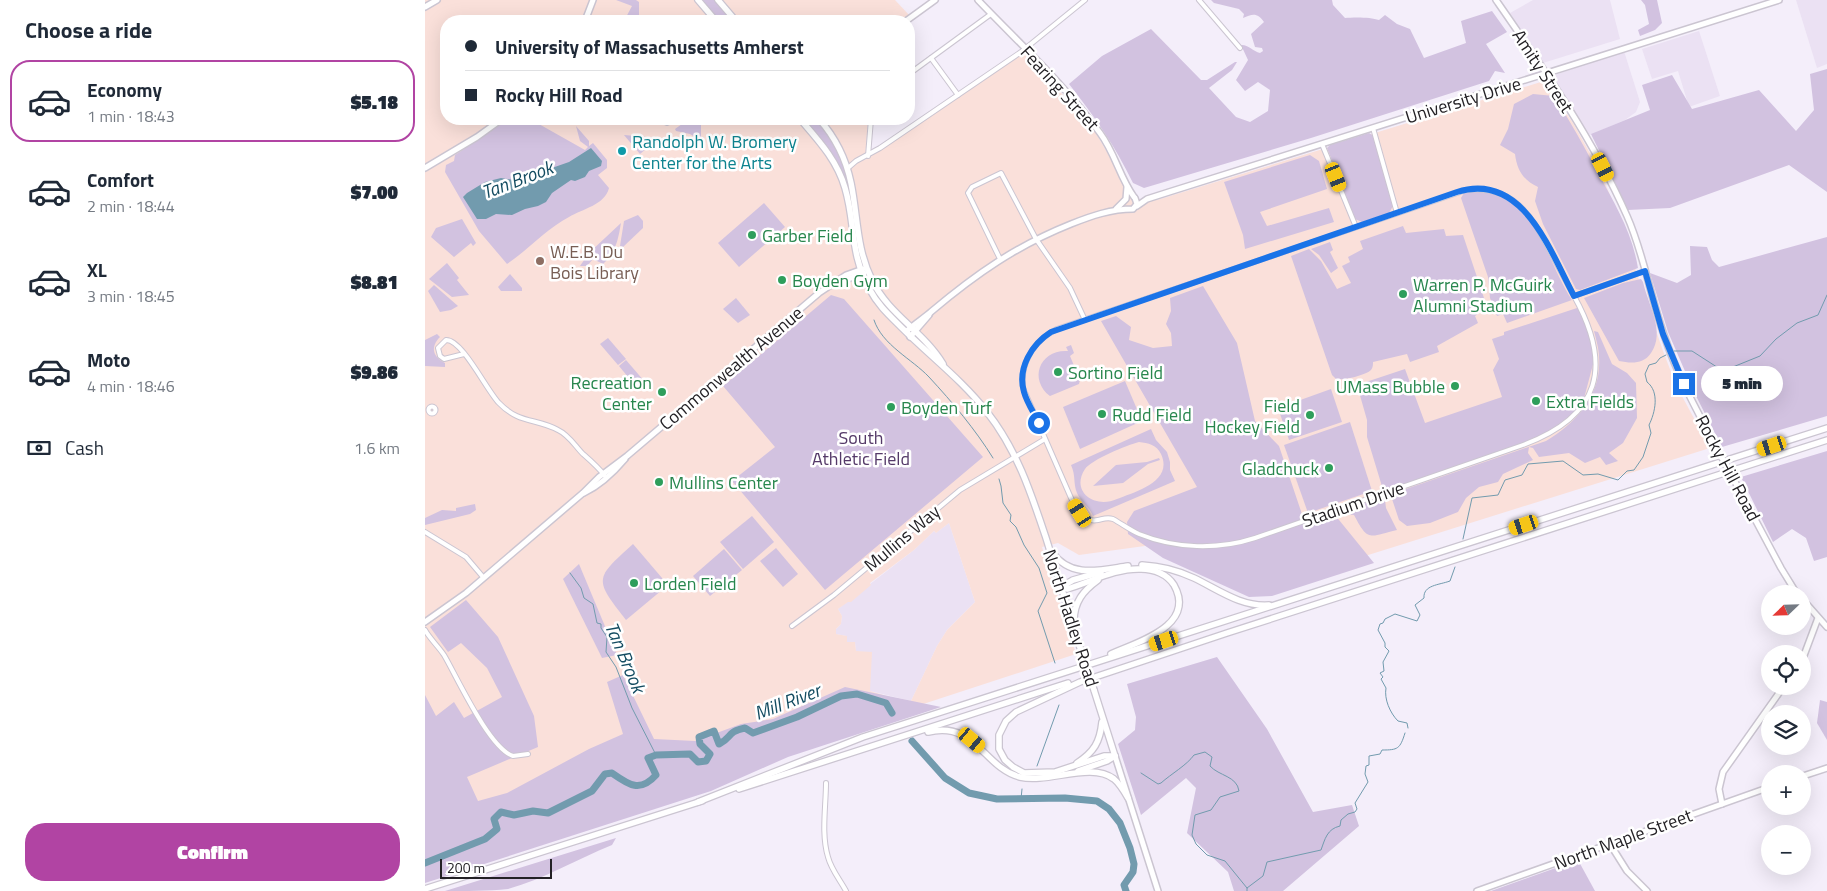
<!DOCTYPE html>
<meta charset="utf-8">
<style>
:root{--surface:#fff;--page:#f6f6f7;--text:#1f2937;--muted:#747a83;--line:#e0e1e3;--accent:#b144a3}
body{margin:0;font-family:"Titillium Web",sans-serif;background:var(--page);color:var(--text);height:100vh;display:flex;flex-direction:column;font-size:19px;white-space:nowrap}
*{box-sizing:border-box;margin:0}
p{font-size:16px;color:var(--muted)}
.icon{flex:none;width:28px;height:28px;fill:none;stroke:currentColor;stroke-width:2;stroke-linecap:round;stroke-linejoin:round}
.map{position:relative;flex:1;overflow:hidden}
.sheet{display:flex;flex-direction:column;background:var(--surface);width:425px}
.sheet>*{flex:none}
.hud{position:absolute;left:15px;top:15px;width:475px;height:110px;border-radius:20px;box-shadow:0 5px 20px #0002;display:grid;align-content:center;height:110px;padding:0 25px;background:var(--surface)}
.needle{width:32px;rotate:247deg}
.fabs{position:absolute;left:1336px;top:585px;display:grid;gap:10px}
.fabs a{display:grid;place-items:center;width:50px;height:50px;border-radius:50%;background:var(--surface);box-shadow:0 5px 20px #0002;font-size:25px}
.scale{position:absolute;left:15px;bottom:12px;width:112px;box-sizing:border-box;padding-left:5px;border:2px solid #232125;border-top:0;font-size:14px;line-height:18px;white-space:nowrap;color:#232125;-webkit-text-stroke:4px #fff;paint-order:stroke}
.end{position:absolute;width:22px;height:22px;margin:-11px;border:6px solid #1a73e8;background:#fff;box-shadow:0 0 0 2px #fff}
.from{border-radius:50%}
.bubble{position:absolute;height:35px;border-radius:18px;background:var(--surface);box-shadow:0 5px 20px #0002;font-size:16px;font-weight:800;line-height:35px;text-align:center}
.car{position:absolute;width:15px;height:30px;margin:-15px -8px;border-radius:6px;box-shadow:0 0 4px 1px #0007;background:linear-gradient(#f5c518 24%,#345 0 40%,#f5c518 0 76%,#345 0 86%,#f5c518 0)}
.hud b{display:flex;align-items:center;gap:18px;height:48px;font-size:19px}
.hud b+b{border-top:1px solid var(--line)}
.hud i{width:12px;height:12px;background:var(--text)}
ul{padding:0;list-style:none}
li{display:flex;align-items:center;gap:15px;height:82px;margin:0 10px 8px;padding:0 15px;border:2px solid transparent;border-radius:20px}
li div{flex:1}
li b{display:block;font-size:19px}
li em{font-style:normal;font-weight:800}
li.on{border-color:var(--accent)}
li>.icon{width:45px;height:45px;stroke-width:1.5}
h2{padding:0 25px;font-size:22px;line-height:60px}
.pay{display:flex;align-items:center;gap:12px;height:55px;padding:0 25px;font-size:19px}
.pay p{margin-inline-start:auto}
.cta{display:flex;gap:10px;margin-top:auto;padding:10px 25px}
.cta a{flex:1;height:58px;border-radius:20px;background:var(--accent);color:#fff;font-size:20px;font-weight:800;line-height:58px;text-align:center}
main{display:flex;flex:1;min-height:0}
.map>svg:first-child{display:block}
.built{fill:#ebe1f3}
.education{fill:#fae0da;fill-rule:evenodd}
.green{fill:#d2c2e0;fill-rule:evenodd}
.water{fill:#729bae}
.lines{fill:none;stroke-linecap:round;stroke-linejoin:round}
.stream{stroke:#729bae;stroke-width:1}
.river{stroke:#729bae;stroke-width:7}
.street-casing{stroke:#cbc5d1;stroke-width:6}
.secondary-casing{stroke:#cbc5d1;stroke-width:8}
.primary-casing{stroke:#cbc5d1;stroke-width:8}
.street{stroke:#fff;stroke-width:4}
.secondary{stroke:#fff;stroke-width:5}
.primary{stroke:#fff;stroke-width:5.5}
.secondary-bridge-casing{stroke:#cbc5d1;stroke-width:8;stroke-linecap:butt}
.primary-bridge-casing{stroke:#cbc5d1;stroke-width:8;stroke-linecap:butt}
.secondary-bridge{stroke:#fff;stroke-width:5}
.primary-bridge{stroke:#fff;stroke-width:5.5}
.route{stroke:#1a73e8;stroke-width:6}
.culture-dot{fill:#0f9aa8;stroke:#fff;stroke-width:2}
.leisure-dot{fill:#2e9e5b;stroke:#fff;stroke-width:2}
.education-dot{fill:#8d6e63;stroke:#fff;stroke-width:2}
.labels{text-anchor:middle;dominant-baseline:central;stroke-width:5;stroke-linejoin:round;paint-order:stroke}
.street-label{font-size:18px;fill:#232125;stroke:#fff}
.culture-label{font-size:18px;fill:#0d838f;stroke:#fff;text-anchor:start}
.leisure-label{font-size:18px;fill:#27864d;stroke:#fff;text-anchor:start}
.education-label{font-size:18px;fill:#785e54;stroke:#fff;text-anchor:start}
.park-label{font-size:18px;fill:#543968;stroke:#fff}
.water-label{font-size:19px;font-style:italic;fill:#144c61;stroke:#fff}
</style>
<main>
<section class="sheet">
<h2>Choose a ride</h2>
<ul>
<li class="on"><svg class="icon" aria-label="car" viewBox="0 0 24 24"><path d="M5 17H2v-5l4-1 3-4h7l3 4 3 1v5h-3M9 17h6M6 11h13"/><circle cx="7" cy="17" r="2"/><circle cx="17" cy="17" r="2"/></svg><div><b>Economy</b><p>1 min · 18:43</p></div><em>$5.18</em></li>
<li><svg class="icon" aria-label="car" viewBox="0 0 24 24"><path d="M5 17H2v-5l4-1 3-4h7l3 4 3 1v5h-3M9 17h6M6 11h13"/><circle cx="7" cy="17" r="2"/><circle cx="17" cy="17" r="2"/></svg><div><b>Comfort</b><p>2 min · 18:44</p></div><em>$7.00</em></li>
<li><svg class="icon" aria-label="car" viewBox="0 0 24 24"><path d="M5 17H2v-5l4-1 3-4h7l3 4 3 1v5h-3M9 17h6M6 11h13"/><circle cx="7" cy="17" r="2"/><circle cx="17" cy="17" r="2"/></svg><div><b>XL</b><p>3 min · 18:45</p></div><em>$8.81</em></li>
<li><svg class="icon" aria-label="car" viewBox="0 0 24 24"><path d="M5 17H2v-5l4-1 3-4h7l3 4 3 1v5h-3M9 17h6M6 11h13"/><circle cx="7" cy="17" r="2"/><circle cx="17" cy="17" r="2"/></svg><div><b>Moto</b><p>4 min · 18:46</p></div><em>$9.86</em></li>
</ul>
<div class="pay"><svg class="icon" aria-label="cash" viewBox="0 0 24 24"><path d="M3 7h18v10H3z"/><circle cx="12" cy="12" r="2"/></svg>Cash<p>1.6 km</p></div>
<div class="cta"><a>Confirm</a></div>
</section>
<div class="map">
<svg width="1402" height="891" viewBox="0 0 1402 891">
<rect width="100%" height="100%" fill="#f4eefa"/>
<g class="built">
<path d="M1108 0H1185L1195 39 1118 63 1085 13Z"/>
<path d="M1371 0H1402V64L1392 68Z"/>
<path d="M1274 31 1295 96 1264 107 1253 71 1227 79 1217 49Z"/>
<path d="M1199 51 1215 102 1211 112 1200 120 1165 135 1127 81V76Z"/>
<path d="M524 523 550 602 522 630 512 646 486 701 445 691 431 651 430 642H421V636L411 634V629L416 624 417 616 413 609 489 550 509 531 511 533Z"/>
</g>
<path class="education" d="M0 0H470L485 16 477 21H21V119H443L440 160 599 52 668 128 709 199 716 200H732L1119 81 1148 123 1175 171 1187 200 1238 351 1251 385 1285 448 844 586 727 545 654 555 633 543 617 547 651 654 0 867ZM524 523 550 602 522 630 512 646 486 701 465 697 445 691 447 652 431 651 430 642H422V636L411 634V629L416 624 417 616 413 609 423 602H426L446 585 445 583 489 550 509 531 511 533Z"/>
<g class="green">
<path d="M191 0H211L214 2V21H199L207 6Z"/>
<path d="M276 0H290L308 21H294Z"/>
<path d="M786 0H907L908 5 920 18C929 17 946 17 954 20L960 15 972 24 985 29 999 58 1041 43 1036 21 1067 11 1082 32 1061 44 1080 73 1070 71 1064 81 886 138 719 188 708 183C690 146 670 117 644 84L677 56 726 29 776 80H782L810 62H812L807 70 784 88 811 117 825 122 843 111 845 90 833 82 820 91 811 80 823 60 816 45C822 44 828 51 835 53L838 51 837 48 830 47 826 34 839 22C833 13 828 13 818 18L819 14 814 9 789 3Z"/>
<path d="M1216 0H1232L1237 23 1230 30 1215 36 1213 30 1224 24 1220 5Z"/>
<path d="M1402 69V192L1364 165 1245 208 1203 210 1166 134 1225 110 1217 85 1247 75 1267 109 1334 90 1371 131 1389 110 1385 74Z"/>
<path d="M1108 94 1129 96C1145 121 1159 146 1173 173 1190 204 1207 232 1213 268L1155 290 1151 289 1118 224 1110 201 1113 187C1098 180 1092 170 1090 154L1075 145 1083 129 1089 104Z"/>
<path d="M84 119H105L160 150 163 147 155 141 151 126 164 141V146L168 143 182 160V168L173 175 184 188C180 205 157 209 144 217 121 229 103 250 82 264L54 231 20 172 21 165 29 161 30 155Z"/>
<path d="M264 119H276V141L265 134 251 131 250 129Z"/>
<path d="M378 119H391C410 142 420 166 426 196L410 158Z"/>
<path d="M944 133 949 136 968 206 964 213 937 222 930 219 902 148 905 145Z"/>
<path d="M199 135 234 138 215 154Z"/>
<path d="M885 155 894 161 902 189 835 212 842 226 904 208 909 222 820 249 818 235 799 182Z"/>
<path d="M1056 191C1114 201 1119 257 1147 300L1082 323 1078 314 1072 316 1065 298 1063 277 1036 198 1039 193Z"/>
<path d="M339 203 360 227 314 267 293 243Z"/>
<path d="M213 215 218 221V228L198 247 195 246 199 221Z"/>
<path d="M37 219 51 243 48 246 46 243 29 257 6 237 11 228Z"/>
<path d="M196 223C193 240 191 252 178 264L168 259 162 266H155L164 253Z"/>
<path d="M978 226 981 233 1019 229 1021 236 1038 235 1062 307 1050 316 1053 323 1012 346 1014 352 985 362 982 354 948 362C948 365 948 367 946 370 941 375 918 381 911 379L907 375 866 256 884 249 896 261 912 289 926 283 917 266 925 262 923 257 938 249 935 241Z"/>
<path d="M1402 237V416L1297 447 1269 392 1243 332 1225 273 1252 283 1266 275 1265 246 1282 247 1287 260 1294 267Z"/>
<path d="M905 242 908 250 905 252 913 268 906 273 894 255 886 249Z"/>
<path d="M22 263 34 278 32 280 44 295 27 297 4 279Z"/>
<path d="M85 274 97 288V291H76L73 287Z"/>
<path d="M1216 279 1218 282C1223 305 1241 332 1226 353 1218 365 1205 363 1194 361L1159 298 1198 283Z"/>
<path d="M9 285 33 306 26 310 15 312 3 291Z"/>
<path d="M778 286 812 343 830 421 854 446 881 526 910 515 949 563 847 596 824 597 738 558 703 534 702 522 709 511 772 487 676 321 691 316 706 327 704 340 728 348 747 346 746 333 741 324 746 311 745 298Z"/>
<path d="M406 295 419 299 558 457 400 590 307 481 350 447 298 386Z"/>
<path d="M311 298 325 315 313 323 298 309Z"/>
<path d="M1155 307 1171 353 1157 406 1117 438 959 493 942 437V420L932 385 980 369 1000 423 1077 397 1068 370 1074 359 1067 339 1079 335V332Z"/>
<path d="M1169 331 1173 332 1187 364 1202 373 1211 383 1212 418 1198 443 1184 453 1193 461 1181 465 1175 457 1160 463 1144 453 1114 457 1108 448 1104 447 1103 453 1108 460 1078 474 1073 482 1054 487 1041 498 1033 512 1005 523 982 526 974 520 967 499 960 500 961 508 972 530C944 537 943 542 929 515L911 513 1121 441C1151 423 1177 395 1174 357 1174 349 1171 339 1169 331Z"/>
<path d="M12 334 15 337C5 347 8 357 20 363V367L0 366V340Z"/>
<path d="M183 338 201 359 193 365 175 344Z"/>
<path d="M646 345 649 353 645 356 655 380 654 384 625 396C603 379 615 349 643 351L641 347Z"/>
<path d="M201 360 220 382 212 388 194 366Z"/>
<path d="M700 381 717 421 655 449 638 407Z"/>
<path d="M906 389 917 422 864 440 853 408Z"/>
<path d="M925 422 947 491 883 513 859 445Z"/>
<path d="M726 429 731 440 742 452 745 462V470L750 481 668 516C664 506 656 502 652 493 648 483 651 476 646 465ZM714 442C723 443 732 445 736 454 749 482 709 492 692 499 670 509 645 492 660 469 666 460 702 445 714 442Z"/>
<path d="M1402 451V557L1389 561 1381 538 1367 529 1348 542 1316 477Z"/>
<path d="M734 458 735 460 723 464 698 483 668 486 691 465 722 462Z"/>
<path d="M50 504 51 510 45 514 0 525V518L17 510 31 511V508Z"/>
<path d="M327 516 349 542 318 569 295 542Z"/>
<path d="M208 544 243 585 201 620C169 579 169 579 208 544Z"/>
<path d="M351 548 373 574 358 587 335 561Z"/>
<path d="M299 549 317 570 285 596 268 576Z"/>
<path d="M154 564 192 655 177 658 138 579Z"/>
<path d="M41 600 73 637 109 716 113 747 42 777 53 801 82 793 164 749 198 734 182 682 198 675 229 739 270 741 316 724 348 719 420 687 516 707 363 757 286 791 0 883V695L11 716 29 702 39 718 77 697 62 668 36 643 23 652 5 627Z"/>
<path d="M792 657 842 729 888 812 927 805 934 826 858 891H809L803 872 762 833 771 788 761 778 716 815 693 744 710 730 711 717 702 684Z"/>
<path d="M1395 700 1402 702V740L1392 723Z"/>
<path d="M191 838 187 845C152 859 119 879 83 889 63 891 40 891 20 891Z"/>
<path d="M1153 860 1170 891H1066Z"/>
</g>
<path class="water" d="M166 148 177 161 176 166 164 171 160 177 150 181 146 180 127 193 121 202 113 206 100 209 87 215 71 214 61 219H52L38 197 42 193 60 182 76 178 89 180 108 169H124L144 162Z"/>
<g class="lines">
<g class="stream">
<path d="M449 320C457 345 487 359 504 377 528 403 550 429 568 458"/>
<path d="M1249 351H1267L1298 371 1335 356 1351 339 1372 323 1393 315 1402 295"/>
<path d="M574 479 576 486 578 503 586 515 585 521 591 527 599 545 614 568 622 593 613 611 630 663"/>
<path d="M1038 539 1047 498 1073 495 1080 480 1097 475 1103 464 1138 461 1158 475 1173 474 1193 480 1202 471 1209 470 1218 457 1226 433 1224 425C1230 413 1235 392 1222 382L1220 374 1224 365 1231 363 1235 358 1241 355"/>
<path d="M145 573 156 588 159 598 168 604 172 623 176 624V628L182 637 181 652 191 667 207 708 231 755"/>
<path d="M983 728 982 723 973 721C965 713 959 699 961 688L956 679 958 677 955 673 959 671 958 662 964 651 960 647V643L953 630 955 624 958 623 960 619 970 614 992 621 995 615 990 605 999 598C998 585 1014 585 1025 581L1030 567"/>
<path d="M612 766 634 705"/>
<path d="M716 773 733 784 736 783C746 774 762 765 769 755L780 752 787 757 785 766C794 776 812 776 814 791L795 797 786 810 770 815 767 835 771 844 782 855 800 861 822 888"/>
<path d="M596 799 597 789"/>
<path d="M822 891V888L838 876 842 862 896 850C900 839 902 829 915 826L916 820 923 814 930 812 932 809 930 803 943 782 940 774 941 766 944 765V756L955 754 957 750C973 750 975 749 980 733"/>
</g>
<g class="river">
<path d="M487 741 520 778 544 793 572 799 640 798 672 801 684 809 695 823 705 848 709 864 708 872 699 885 701 891"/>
<path d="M0 863 60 839 72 829 69 819 76 812 89 815 108 811 123 813 167 791 180 774 187 773C204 785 215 793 231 775L223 758 231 755 265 754 273 762 281 761 285 754 275 744 274 737 289 731 294 744C308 737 301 732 320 728L328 733 372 717 416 696 432 694 461 703 467 713"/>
</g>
<g class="street-casing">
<g id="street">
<path d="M774 0 815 48"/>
<path d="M506 58 533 95"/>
<path d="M484 74 566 14"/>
<path d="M232 119 242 123 252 119"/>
<path d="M948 128 972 213"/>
<path d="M897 144 931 227"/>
<path d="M443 156 446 119"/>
<path d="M423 168 431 161 455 148 596 52 660 0"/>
<path d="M575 259 543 193 547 187 576 173 611 239 645 288 660 320"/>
<path d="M1149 296C1188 366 1176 416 1098 445L830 538C793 550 751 549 714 534 705 530 697 524 688 519 682 517 678 519 673 520 658 523 652 509 646 498L598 388C595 363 609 340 632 329L1041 190C1089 185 1106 215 1125 251 1133 266 1141 281 1149 296L1220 271"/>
<path d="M39 354 19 359 15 356 13 348 21 340C37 339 62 391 74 403 94 424 111 418 133 430 144 435 150 446 158 454 166 461 173 467 180 476"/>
<circle cx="7" cy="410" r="3.5"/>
<path d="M0 532 41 557 58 577"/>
<path d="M367 626 409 595 535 490 620 439"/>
<path d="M0 630C5 639 13 646 19 655 32 677 64 748 88 756L103 754"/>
<path d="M401 783C401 806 396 834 403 857 406 869 415 880 421 891"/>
</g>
</g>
<g class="secondary-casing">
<g id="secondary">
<path d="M553 0C594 43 640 85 675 133 690 153 695 178 709 197"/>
<path d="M1071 0C1119 69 1168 139 1202 216 1219 254 1225 296 1239 335 1253 378 1276 418 1297 458"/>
<path d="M0 7 12 0"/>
<path d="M160 21 168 0"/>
<path d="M481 21 510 0"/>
<path d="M0 168 52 137 77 119"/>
<path d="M712 206 722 199 744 192 1354 0"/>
<path d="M691 209 701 199 702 187"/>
<path d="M415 282 439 273"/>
<path d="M483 330C491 323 499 318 507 311 551 274 591 246 646 224 666 216 686 209 708 209L712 204 710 198"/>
<path d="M485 337 504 315"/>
<path d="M1308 478 1356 568 1372 594"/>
<path d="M159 493C174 486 189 472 200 459"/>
<path d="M1378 600 1402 627"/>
<path d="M0 622 41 593 158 493 174 477 202 456 394 293 421 275 438 269"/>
<path d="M1378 658 1393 618"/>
<path d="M690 756 733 891"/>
<path d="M1378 776 1402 768"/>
<path d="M1297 804 1294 789 1298 772 1359 686"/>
<path d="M1185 844 1202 871 1222 891"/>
<path d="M1052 891 1345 787"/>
</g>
</g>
<g class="primary-casing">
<g id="primary">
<path d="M273 0 291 21"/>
<path d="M293 0 311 21"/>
<path d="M375 119C393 140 412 160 420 188 431 225 424 252 445 290 453 305 464 315 476 327 505 356 537 380 562 412 592 450 606 493 621 538 633 577 645 615 657 654"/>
<path d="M394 119C410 137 421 159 426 183 433 217 431 248 447 280 463 314 499 332 518 364"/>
<path d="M627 552C646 579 675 570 703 566"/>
<path d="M717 565C736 566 752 570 769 578 794 590 816 607 844 605"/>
<path d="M636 587 642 589C666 582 690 568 716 569 729 569 742 574 749 585 772 626 712 642 686 654"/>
<path d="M636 587 648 580 676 572"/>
<path d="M649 621C649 602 658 591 673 580"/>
<path d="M669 690 690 756"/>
<path d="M503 732C550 720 559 768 595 777 623 784 666 761 689 779 695 784 699 791 703 798"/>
<path d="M690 756H679L630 772 599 773 588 767 580 760 574 749V735L581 721 591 712 655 682 802 633 1402 440"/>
<path d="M652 763C669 752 675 742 677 722"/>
<path d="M653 771 682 761 690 756"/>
<path d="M314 789 643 683"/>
<path d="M273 802 438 737 1402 428"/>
<path d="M0 889 277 801"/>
</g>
</g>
<use href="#street" class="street"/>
<use href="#secondary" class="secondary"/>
<use href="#primary" class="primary"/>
<g class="secondary-bridge-casing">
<path id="secondary-bridge" d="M1297 458 1308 478"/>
</g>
<g class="primary-bridge-casing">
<path id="primary-bridge" d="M657 654 669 690"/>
</g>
<use href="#secondary-bridge" class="secondary-bridge"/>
<use href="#primary-bridge" class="primary-bridge"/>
</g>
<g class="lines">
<path class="route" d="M614 423C609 413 602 403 599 392 592 368 607 344 626 332L1032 192C1098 171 1125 251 1149 296L1220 271 1238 334 1259 384"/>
</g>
<circle class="culture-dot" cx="197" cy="151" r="5"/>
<g class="leisure-dot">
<circle cx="327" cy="235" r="5"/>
<circle cx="357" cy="280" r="5"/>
<circle cx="978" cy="294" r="5"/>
<circle cx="633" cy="372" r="5"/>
<circle cx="1030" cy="386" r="5"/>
<circle cx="237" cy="392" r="5"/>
<circle cx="1111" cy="401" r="5"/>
<circle cx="466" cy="407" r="5"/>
<circle cx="677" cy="414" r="5"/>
<circle cx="885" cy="415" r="5"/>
<circle cx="904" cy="468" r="5"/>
<circle cx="234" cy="482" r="5"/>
<circle cx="209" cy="583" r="5"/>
</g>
<circle class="education-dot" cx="115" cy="261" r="5"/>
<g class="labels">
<g class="street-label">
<text transform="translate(1118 71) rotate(57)">Amity Street</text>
<text transform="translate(635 88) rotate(48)">Fearing Street</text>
<text transform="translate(1038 100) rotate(-17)">University Drive</text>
<text transform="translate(306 368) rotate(-40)">Commonwealth Avenue</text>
<text transform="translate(1303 468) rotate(62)">Rocky Hill Road</text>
<text transform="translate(928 504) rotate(-19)">Stadium Drive</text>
<text transform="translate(477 538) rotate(-40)">Mullins Way</text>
<text transform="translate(646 618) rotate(72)">North Hadley Road</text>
<text transform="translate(1198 839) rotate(-20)">North Maple Street</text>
</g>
<g class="culture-label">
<text x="207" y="141">Randolph W. Bromery<tspan x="207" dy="21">Center for the Arts</tspan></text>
</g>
<g class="leisure-label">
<text x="337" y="235">Garber Field</text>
<text x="367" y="280">Boyden Gym</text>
<text x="988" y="284">Warren P. McGuirk<tspan x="988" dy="21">Alumni Stadium</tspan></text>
<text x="643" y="372">Sortino Field</text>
<text x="227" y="382" text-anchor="end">Recreation<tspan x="227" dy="21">Center</tspan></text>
<text x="1020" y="386" text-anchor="end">UMass Bubble</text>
<text x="1121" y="401">Extra Fields</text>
<text x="875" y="405" text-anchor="end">Field<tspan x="875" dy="21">Hockey Field</tspan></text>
<text x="476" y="407">Boyden Turf</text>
<text x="687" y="414">Rudd Field</text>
<text x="894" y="468" text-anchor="end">Gladchuck</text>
<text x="244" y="482">Mullins Center</text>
<text x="219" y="583">Lorden Field</text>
</g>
<g class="education-label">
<text x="125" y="251">W.E.B. Du<tspan x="125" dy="21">Bois Library</tspan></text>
</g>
<g class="park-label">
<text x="436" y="437">South<tspan x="436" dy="21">Athletic Field</tspan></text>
</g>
<g class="water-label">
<text transform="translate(92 179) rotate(-21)">Tan Brook</text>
<text transform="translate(201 657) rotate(67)">Tan Brook</text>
<text transform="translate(362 701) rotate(-21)">Mill River</text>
</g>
</g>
</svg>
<div class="fabs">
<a><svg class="needle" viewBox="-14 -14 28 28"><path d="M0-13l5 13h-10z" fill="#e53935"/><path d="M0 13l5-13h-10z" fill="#747a83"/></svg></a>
<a><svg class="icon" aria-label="locate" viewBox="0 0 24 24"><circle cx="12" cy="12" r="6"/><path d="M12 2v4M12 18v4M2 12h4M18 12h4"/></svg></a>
<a><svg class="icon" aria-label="layers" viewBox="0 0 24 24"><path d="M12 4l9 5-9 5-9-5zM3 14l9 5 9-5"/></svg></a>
<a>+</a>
<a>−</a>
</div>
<div class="scale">200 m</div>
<i class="end from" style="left:614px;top:423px"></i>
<i class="end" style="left:1259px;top:384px"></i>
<div class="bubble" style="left:1276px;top:366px;width:82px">5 min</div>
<i class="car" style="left:1178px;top:167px;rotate:153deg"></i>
<i class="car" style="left:911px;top:177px;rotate:158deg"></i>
<i class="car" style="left:1347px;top:446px;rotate:252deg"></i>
<i class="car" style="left:655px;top:513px;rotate:328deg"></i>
<i class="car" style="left:1099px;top:525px;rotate:252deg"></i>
<i class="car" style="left:739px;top:641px;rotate:252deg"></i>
<i class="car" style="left:547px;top:740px;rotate:130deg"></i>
<div class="hud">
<b><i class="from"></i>University of Massachusetts Amherst</b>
<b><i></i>Rocky Hill Road</b>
</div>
</div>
</main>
